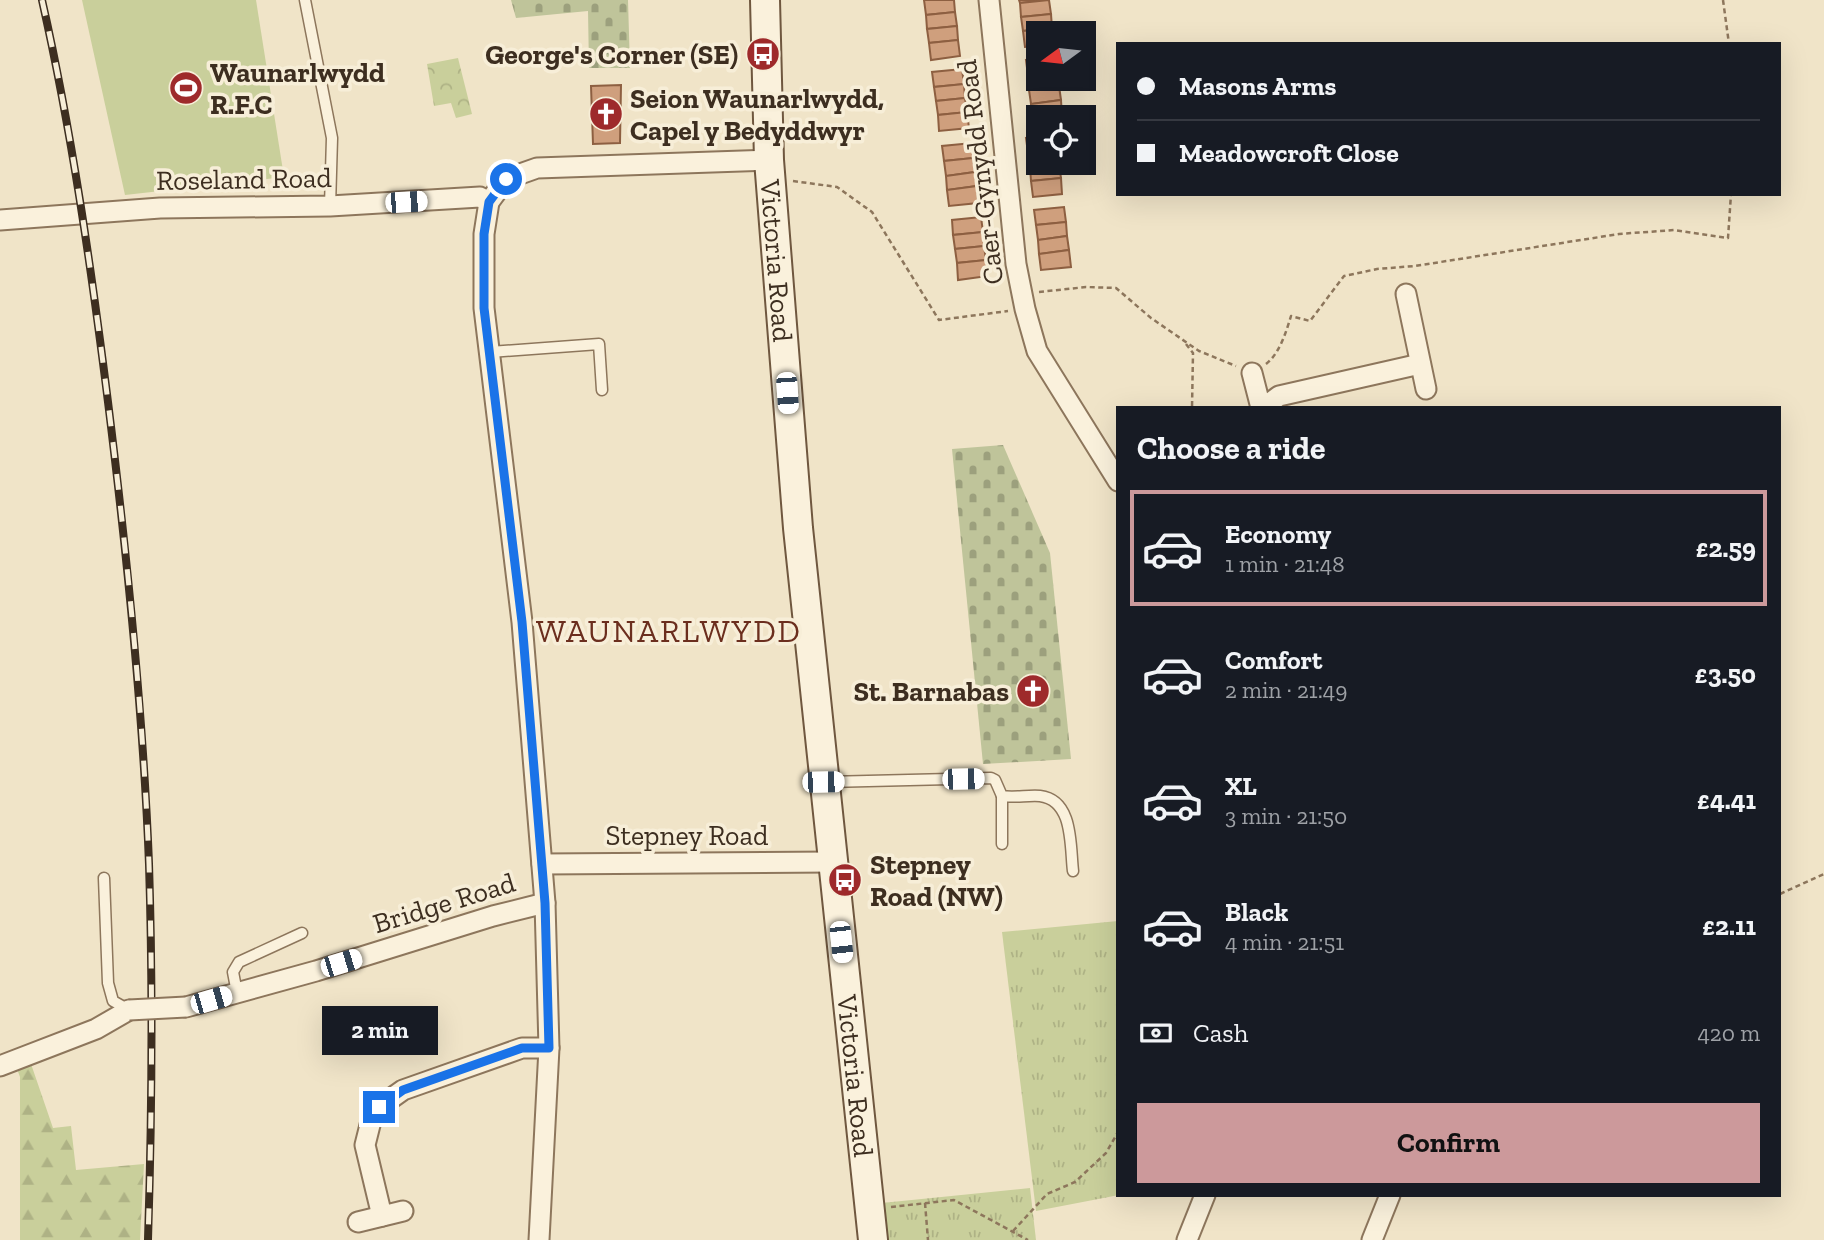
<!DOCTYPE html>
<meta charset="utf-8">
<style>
:root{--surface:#171b24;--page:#242831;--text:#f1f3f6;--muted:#9ea1a6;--line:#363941;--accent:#cc999b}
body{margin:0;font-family:"Zilla Slab",serif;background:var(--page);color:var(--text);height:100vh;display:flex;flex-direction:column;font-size:26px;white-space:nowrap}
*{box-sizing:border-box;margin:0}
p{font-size:23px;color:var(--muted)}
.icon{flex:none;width:38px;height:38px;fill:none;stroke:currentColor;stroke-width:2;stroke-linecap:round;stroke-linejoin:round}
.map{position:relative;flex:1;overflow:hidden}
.details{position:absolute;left:1116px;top:406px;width:665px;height:791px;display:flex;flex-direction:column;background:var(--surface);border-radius:0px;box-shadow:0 7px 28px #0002}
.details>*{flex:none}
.hud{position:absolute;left:1116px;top:42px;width:665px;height:154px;border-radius:0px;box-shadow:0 7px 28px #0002;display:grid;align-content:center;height:154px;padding:0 21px;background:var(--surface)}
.needle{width:46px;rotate:255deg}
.controls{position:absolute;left:1026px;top:21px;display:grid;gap:14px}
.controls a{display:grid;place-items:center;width:70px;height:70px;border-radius:0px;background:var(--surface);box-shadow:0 7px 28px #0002;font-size:35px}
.end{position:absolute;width:32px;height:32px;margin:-16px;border:9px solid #1a73e8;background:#fff;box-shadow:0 0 0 4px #fff}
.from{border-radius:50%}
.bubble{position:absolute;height:49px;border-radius:0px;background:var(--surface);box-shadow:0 7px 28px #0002;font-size:23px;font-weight:800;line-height:49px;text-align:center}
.car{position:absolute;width:21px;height:42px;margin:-21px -10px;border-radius:9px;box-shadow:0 0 5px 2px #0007;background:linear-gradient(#fff 24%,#345 0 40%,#fff 0 76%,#345 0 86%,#fff 0)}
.hud b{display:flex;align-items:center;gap:24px;height:66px;font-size:26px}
.hud b+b{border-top:2px solid var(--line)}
.hud i{width:18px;height:18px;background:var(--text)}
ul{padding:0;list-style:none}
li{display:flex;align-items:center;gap:21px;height:116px;margin:0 14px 10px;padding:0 7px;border:4px solid transparent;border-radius:0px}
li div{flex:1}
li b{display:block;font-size:26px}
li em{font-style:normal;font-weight:800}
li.selected{border-color:var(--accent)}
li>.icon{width:63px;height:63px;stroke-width:1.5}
h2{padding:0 21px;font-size:32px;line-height:84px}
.pay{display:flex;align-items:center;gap:18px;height:77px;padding:0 21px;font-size:26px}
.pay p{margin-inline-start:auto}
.action{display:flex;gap:14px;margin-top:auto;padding:14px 21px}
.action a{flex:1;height:80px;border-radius:0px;background:var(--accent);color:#111;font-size:28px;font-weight:800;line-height:80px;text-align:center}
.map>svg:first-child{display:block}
.grass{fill:url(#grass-tufts)}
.forest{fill:url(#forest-firs)}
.cemetery{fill:url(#cemetery-stones)}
.park{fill:url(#park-crowns)}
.garden{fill:#c9cf9b}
.building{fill:#cf9f7d;stroke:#8d5f41;stroke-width:2}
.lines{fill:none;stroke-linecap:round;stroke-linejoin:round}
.lane-casing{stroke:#8d765c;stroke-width:13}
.street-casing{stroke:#8d765c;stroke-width:23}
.secondary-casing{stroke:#6f573f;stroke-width:32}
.path{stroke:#8d765c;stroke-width:2.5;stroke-dasharray:5 3.5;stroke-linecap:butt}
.lane{stroke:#faf1dc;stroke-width:10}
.street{stroke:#faf1dc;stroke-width:19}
.secondary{stroke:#faf1dc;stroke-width:28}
.rail-casing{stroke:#3d2e20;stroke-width:8}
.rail{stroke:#f7eed8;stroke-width:5;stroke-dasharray:16;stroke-linecap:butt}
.street-bridge-casing{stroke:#8d765c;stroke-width:23;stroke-linecap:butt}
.street-bridge{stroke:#faf1dc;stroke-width:19}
.route{stroke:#1a73e8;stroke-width:9}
.labels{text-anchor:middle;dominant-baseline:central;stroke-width:7;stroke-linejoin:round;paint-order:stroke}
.poi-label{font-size:28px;font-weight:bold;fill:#3d2e20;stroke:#f7eed8;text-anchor:start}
.street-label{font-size:28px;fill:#3d2e20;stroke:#f7eed8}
.quarter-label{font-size:32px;letter-spacing:2px;fill:#6b2e1e;stroke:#f7eed8}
</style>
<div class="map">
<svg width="1824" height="1240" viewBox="0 0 1824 1240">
<defs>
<pattern id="grass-tufts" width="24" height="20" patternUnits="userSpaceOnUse" patternTransform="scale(1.75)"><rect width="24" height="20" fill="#c9cf9b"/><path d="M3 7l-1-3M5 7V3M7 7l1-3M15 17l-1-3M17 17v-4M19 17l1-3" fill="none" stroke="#aeb285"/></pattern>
<pattern id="forest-firs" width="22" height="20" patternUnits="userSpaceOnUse" patternTransform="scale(1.75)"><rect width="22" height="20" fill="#c9cf9b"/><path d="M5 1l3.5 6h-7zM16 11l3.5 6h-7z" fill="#aeb285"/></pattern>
<pattern id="cemetery-stones" width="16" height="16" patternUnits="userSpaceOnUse" patternTransform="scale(1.75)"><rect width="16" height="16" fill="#bfc49a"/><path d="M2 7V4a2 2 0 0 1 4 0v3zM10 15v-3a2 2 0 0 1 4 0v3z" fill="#9ca07d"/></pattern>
<pattern id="park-crowns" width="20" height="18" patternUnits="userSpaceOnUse" patternTransform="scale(1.75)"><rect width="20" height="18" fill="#c9cf9b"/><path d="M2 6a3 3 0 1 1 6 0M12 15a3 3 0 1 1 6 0" fill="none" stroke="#aeb285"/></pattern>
</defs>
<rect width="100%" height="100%" fill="#f0e4c8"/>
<g class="grass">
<path d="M1118 921 1119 1195 1036 1211 1002 932Z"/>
<path d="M1030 1188 1036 1240H886L882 1203Z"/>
</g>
<path class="forest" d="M30 1061 53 1128 71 1126 76 1170 144 1164 140 1240H20V1077L16 1066Z"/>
<g class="cemetery">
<path d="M511 0H628L630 68H589L588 11 516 18Z"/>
<path d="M1003 445 1050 553 1071 759 983 764 952 449Z"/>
</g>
<path class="park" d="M458 58 472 114 456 118 451 103 434 106 427 64Z"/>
<path class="garden" d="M82 0H256L284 177 125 195Z"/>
<g class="building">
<path d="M924 0H954L955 12 926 15Z"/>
<path d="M1019 0H1049L1020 3Z"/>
<path d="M1049 0 1051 14 1021 17 1020 3Z"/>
<path d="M955 12 957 26 927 29 926 15Z"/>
<path d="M1051 14 1052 28 1023 31 1021 17Z"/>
<path d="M957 26 958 40 929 43 927 29Z"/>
<path d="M1052 28 1053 33H1038V46L1025 47 1023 31Z"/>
<path d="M958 40 960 56 931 60 929 43Z"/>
<path d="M1038 59V75L1028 76 1026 60Z"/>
<path d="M962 69 964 84 934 87 932 72Z"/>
<path d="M1038 75V79H1058L1059 86 1029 90 1028 76Z"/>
<path d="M964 84 965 98 936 101 934 87Z"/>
<path d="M621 85 620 143 593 144 591 86Z"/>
<path d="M1059 86 1061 100 1031 104 1029 90Z"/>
<path d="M965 98 967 112 938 115 936 101Z"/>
<path d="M1061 100 1062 117H1038V120H1033L1031 104Z"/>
<path d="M967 112 969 128 939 131 938 115Z"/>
<path d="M1038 137V152L1028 153 1026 138Z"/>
<path d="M972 143 973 158 944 161 942 146Z"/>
<path d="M1038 152V163L1059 164 1030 167 1028 153Z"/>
<path d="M973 158 975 172 946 176 944 161Z"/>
<path d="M1059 164 1061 178 1031 181 1030 167Z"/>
<path d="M975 172 977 186 947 190 946 176Z"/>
<path d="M1061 178 1062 194 1033 197 1031 181Z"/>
<path d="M977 186 978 203 949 206 947 190Z"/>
<path d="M1064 207 1066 222 1036 225 1034 210Z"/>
<path d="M981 217 983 232 953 235 952 220Z"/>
<path d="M1066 222 1067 236 1038 240 1036 225Z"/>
<path d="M983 232 984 246 955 249 953 235Z"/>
<path d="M1067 236 1069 250 1039 254 1038 240Z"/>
<path d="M984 246 986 260 957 263 955 249Z"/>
<path d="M1069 250 1071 267 1041 270 1039 254Z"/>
<path d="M986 260 988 276 958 280 957 263Z"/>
</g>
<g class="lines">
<g class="lane-casing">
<g id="lane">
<path d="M305 0 332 138 330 206"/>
<path d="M490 352 599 344 602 390"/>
<path d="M827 782 991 778 995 780 1002 796C1014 798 1028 795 1040 796 1074 800 1070 847 1073 871"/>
<path d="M1002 796V844"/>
<path d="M104 878 108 983 113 1001 129 1010"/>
<path d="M237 993 233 972 239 962 302 933"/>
</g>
</g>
<g class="street-casing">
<g id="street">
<path d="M989 0 1016 264 1025 309 1037 351 1118 481"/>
<path d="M0 220 160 208 330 206 480 197 489 202"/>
<path d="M1406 294 1426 389"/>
<path d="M1252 373 1261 408"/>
<path d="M1263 408 1279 396 1420 364"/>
<path d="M542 864 832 862"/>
<path d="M186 1007 316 971 493 916 545 903"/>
<path d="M0 1066 96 1029 129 1010"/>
<path d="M382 1216 365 1145 371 1121 379 1107 403 1090 522 1048H549"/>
<path d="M358 1222 403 1211"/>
<path d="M539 1240 549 1048 545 903 522 622 484 308V234L489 202 506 179 537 168 769 160"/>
<path d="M1187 1240 1205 1195"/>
<path d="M1372 1240 1390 1195"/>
</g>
</g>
<g class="secondary-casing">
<g id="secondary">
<path id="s1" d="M765 0 769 160 798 528 873 1240"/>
</g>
</g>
<g class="path">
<path d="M1723 0 1729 44"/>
<path d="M793 181 837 187 872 212 939 320 1008 311"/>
<path d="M1039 292 1086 287 1116 288 1151 318 1199 351 1236 366"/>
<path d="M1186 344 1193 353 1192 408"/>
<path d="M1266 364C1280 353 1286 332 1291 316L1310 321 1344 276 1377 269 1415 266 1619 234 1674 230 1728 238 1731 194"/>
<path d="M1780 894 1824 874"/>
<path d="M925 1203 928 1240"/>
<path d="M891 1207 954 1200 1028 1240"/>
<path d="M1013 1231 1047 1194 1075 1182 1106 1153 1118 1132"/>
</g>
<use href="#lane" class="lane"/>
<use href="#street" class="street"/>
<use href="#secondary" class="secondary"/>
<g class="rail-casing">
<path id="rail" d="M42 0C72 133 91 267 108 402 127 555 143 709 149 864 153 989 152 1114 148 1240"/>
</g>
<use href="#rail" class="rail"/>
<g class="street-bridge-casing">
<path id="street-bridge" d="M129 1010 186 1007"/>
</g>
<use href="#street-bridge" class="street-bridge"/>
</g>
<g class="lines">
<path class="route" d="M379 1107 403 1090 522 1048H549L545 903 522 622 484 308V234L489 202 506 179"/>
</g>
<defs>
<g id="bus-disc" transform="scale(1.75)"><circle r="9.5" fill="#9e2a2b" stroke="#f7eed8"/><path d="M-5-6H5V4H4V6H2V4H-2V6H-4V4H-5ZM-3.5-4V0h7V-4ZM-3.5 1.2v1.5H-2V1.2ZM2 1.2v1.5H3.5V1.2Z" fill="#fff"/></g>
<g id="stadium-disc" transform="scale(1.75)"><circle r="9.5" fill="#9e2a2b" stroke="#f7eed8"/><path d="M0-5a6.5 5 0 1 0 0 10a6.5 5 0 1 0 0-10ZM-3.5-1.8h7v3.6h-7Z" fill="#fff"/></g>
<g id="church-disc" transform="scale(1.75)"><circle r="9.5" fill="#9e2a2b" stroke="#f7eed8"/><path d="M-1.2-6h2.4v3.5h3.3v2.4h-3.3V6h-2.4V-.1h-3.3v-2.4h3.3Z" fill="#fff"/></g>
</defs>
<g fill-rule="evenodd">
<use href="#bus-disc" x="763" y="54"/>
<use href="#stadium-disc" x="186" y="88"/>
<use href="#church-disc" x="606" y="114"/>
<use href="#church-disc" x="1033" y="691"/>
<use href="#bus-disc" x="845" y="880"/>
</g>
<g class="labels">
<g class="poi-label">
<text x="738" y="54" text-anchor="end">George's Corner (SE)</text>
<text x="210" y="72">Waunarlwydd<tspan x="210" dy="32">R.F.C</tspan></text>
<text x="630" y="98">Seion Waunarlwydd,<tspan x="630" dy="32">Capel y Bedyddwyr</tspan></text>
<text x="1009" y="691" text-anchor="end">St. Barnabas</text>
<text x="870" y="864">Stepney<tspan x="870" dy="32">Road (NW)</tspan></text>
</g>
<g class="street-label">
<text transform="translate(980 172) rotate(-97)">Caer-Gynydd Road</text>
<text transform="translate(244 179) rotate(-1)">Roseland Road</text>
<text stroke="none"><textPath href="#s1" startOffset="261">Victoria Road</textPath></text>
<text x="687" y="835">Stepney Road</text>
<text transform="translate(444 903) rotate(-17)">Bridge Road</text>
<text stroke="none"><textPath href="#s1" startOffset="1080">Victoria Road</textPath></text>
</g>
<g class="quarter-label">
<text x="669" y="631">WAUNARLWYDD</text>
</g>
</g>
</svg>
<div class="controls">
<a><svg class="needle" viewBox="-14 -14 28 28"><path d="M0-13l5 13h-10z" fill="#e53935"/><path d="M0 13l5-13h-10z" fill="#9ea1a6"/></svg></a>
<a><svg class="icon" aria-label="locate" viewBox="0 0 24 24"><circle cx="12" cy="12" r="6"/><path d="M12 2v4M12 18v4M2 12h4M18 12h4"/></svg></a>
</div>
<i class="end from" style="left:506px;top:179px"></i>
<i class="end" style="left:379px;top:1107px"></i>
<div class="bubble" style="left:322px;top:1006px;width:116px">2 min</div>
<i class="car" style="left:406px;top:202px;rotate:87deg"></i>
<i class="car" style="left:787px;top:393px;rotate:176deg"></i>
<i class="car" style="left:963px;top:779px;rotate:89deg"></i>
<i class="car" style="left:823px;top:782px;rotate:89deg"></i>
<i class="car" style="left:841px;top:942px;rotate:174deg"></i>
<i class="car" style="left:341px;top:963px;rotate:73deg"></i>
<i class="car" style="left:211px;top:1000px;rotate:74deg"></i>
<div class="hud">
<b><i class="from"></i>Masons Arms</b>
<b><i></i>Meadowcroft Close</b>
</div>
<section class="details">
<h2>Choose a ride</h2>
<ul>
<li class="selected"><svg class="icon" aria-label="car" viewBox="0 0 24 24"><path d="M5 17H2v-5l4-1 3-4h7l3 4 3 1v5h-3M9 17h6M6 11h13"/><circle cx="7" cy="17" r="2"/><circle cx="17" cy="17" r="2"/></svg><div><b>Economy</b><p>1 min · 21:48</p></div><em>£2.59</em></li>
<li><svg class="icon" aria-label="car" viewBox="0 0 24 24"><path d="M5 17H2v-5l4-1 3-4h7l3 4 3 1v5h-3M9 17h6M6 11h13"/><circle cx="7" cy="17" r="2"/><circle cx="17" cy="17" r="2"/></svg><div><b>Comfort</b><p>2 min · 21:49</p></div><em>£3.50</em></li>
<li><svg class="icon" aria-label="car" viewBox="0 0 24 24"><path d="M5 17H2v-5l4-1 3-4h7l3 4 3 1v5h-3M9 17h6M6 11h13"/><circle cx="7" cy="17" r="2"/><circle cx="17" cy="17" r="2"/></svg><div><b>XL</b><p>3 min · 21:50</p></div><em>£4.41</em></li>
<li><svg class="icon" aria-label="car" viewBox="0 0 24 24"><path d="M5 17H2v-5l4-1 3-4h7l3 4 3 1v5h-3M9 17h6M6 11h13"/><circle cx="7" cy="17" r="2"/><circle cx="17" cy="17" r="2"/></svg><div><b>Black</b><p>4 min · 21:51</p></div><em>£2.11</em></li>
</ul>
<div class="pay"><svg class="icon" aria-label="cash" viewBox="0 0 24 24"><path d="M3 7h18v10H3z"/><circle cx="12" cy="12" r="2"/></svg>Cash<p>420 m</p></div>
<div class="action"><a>Confirm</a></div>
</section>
</div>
